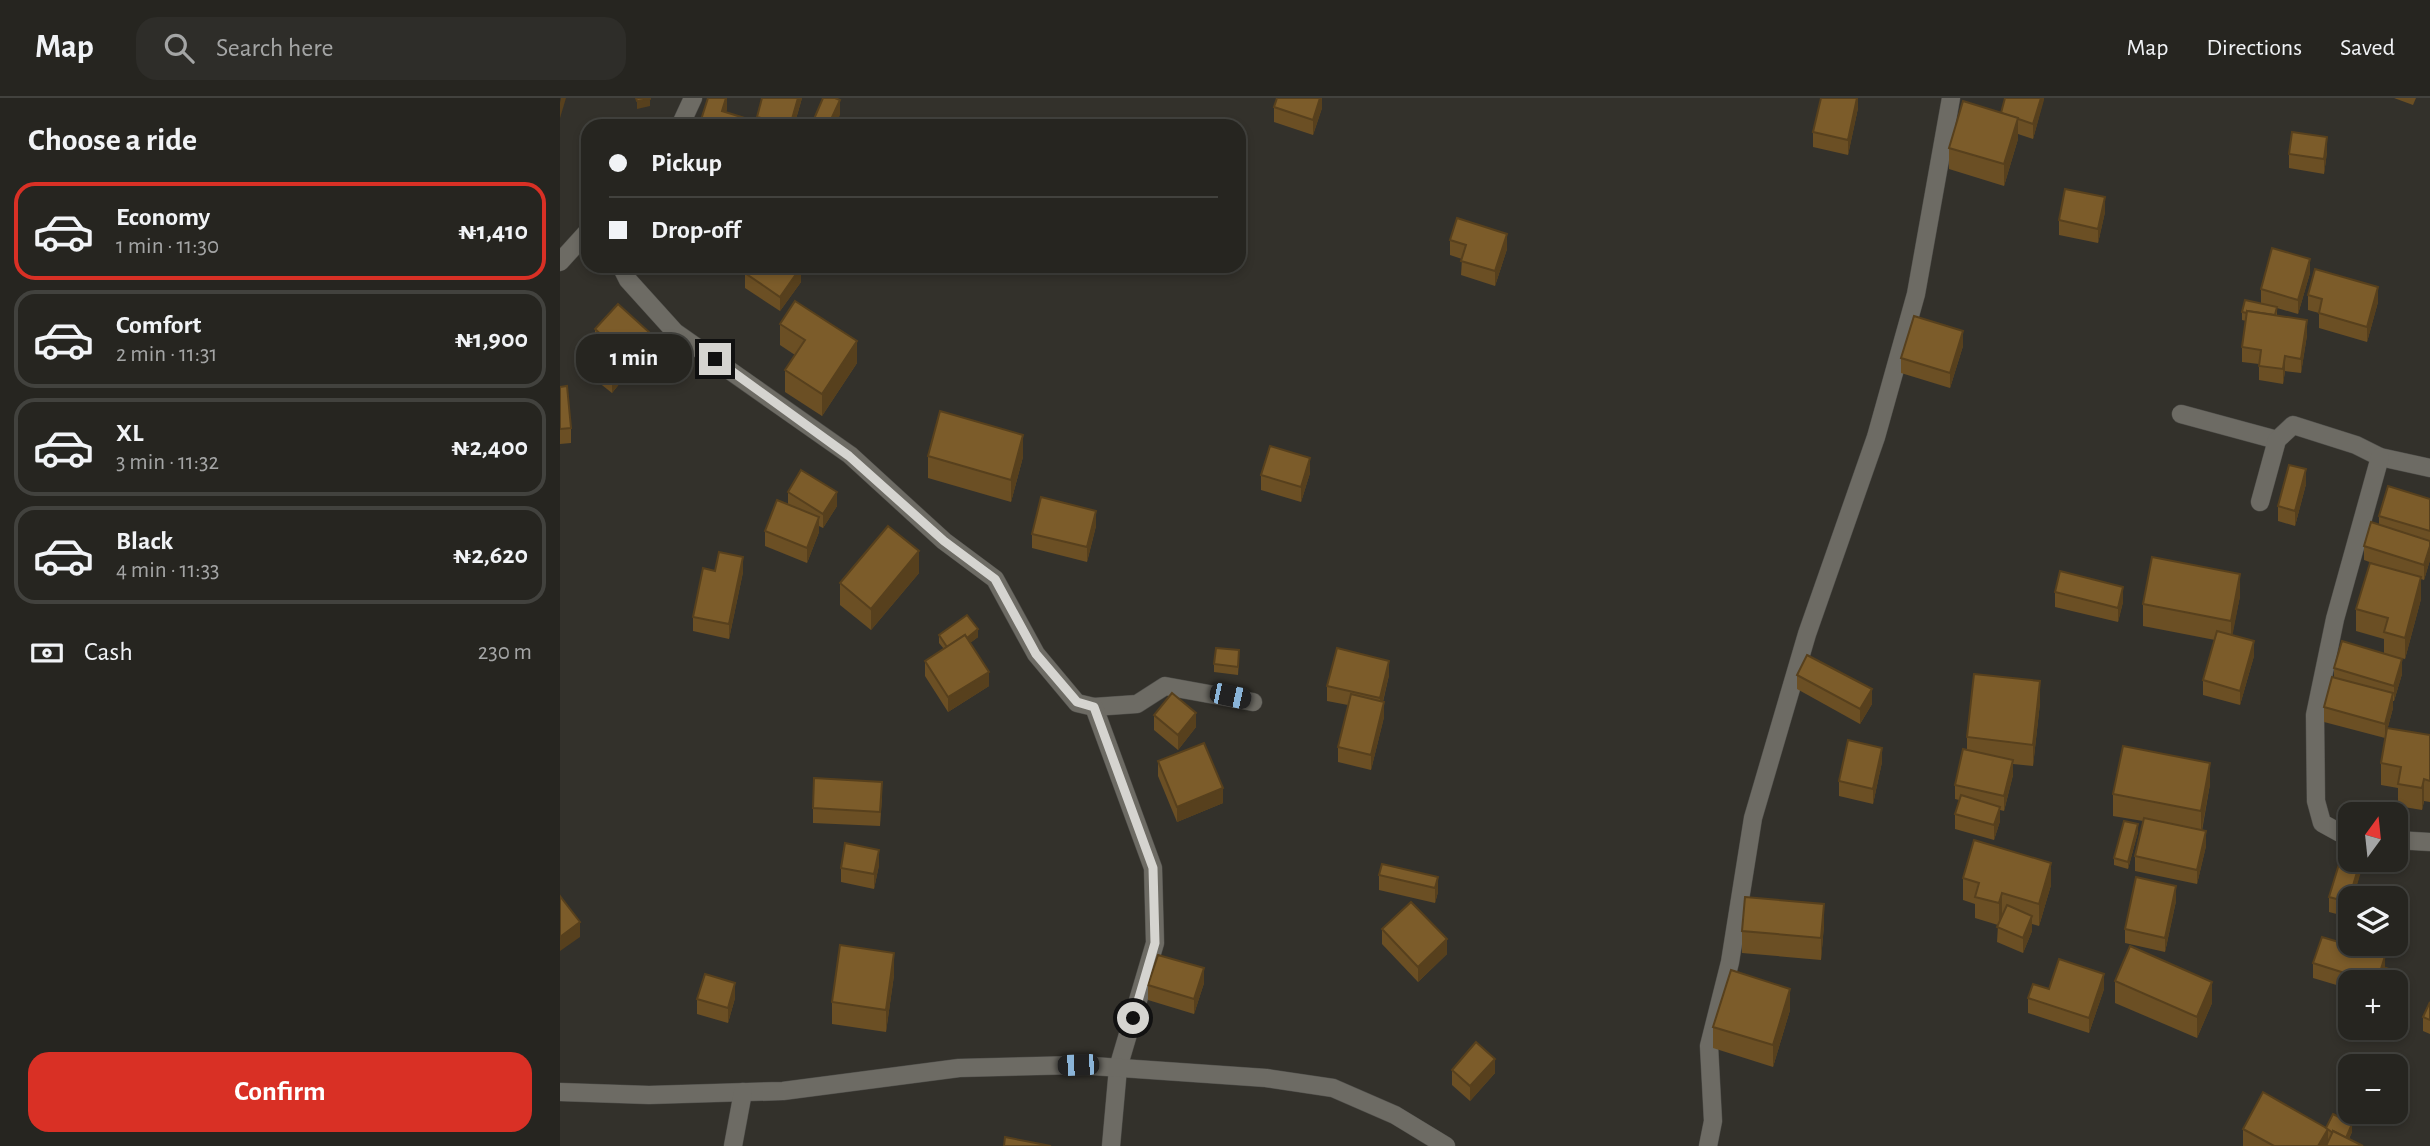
<!DOCTYPE html>
<meta charset="utf-8">
<style>
:root{--surface:#262520;--page:#2e2d29;--text:#f1f3f6;--muted:#a4a5a5;--line:#42423e;--accent:#d93025}
body{margin:0;font-family:"Alegreya Sans",sans-serif;background:var(--page);color:var(--text);height:100vh;display:flex;flex-direction:column;font-size:26px;white-space:nowrap}
*{box-sizing:border-box;margin:0}
p{font-size:23px;color:var(--muted)}
.icon{flex:none;width:38px;height:38px;fill:none;stroke:currentColor;stroke-width:2;stroke-linecap:round;stroke-linejoin:round}
.map{position:relative;flex:1;overflow:hidden}
.details{display:flex;flex-direction:column;background:var(--surface);width:560px}
.details>*{flex:none}
.hud{position:absolute;left:21px;top:21px;width:665px;height:154px;border-radius:21px;box-shadow:0 4px 10px #0003,0 0 0 2px var(--line);display:grid;align-content:center;height:154px;padding:0 28px;background:var(--surface)}
.needle{width:46px;rotate:15deg}
.fabs{position:absolute;left:1778px;top:704px;display:grid;gap:14px}
.fabs a{display:grid;place-items:center;width:70px;height:70px;border-radius:14px;background:var(--surface);box-shadow:0 4px 10px #0003,0 0 0 2px var(--line);font-size:35px}
.end{position:absolute;width:32px;height:32px;margin:-16px;border:9px solid #d5d4d0;background:#111;box-shadow:0 0 0 4px #111}
.from{border-radius:50%}
.bubble{position:absolute;height:49px;border-radius:21px;background:var(--surface);box-shadow:0 4px 10px #0003,0 0 0 2px var(--line);font-size:23px;font-weight:600;line-height:49px;text-align:center}
.car{position:absolute;width:21px;height:42px;margin:-21px -10px;border-radius:9px;box-shadow:0 0 5px 2px #0007;background:linear-gradient(#222 24%,#8ab4d8 0 40%,#222 0 76%,#8ab4d8 0 86%,#222 0)}
.hud b{display:flex;align-items:center;gap:24px;height:66px;font-size:26px}
.hud b+b{border-top:2px solid var(--line)}
.hud i{width:18px;height:18px;background:var(--text)}
ul{padding:0;list-style:none}
li{display:flex;align-items:center;gap:21px;height:98px;margin:0 14px 10px;padding:0 14px;border:4px solid var(--line);border-radius:21px}
li div{flex:1}
li b{display:block;font-size:26px}
li em{font-style:normal;font-weight:600}
li.selected{border-color:var(--accent)}
li>.icon{width:63px;height:63px;stroke-width:1.5}
h2{padding:0 28px;font-size:32px;line-height:84px}
.pay{display:flex;align-items:center;gap:18px;height:77px;padding:0 28px;font-size:26px}
.pay p{margin-inline-start:auto}
.button{display:flex;gap:14px;margin-top:auto;padding:14px 28px}
.button a{flex:1;height:80px;border-radius:21px;background:var(--accent);color:#fff;font-size:28px;font-weight:600;line-height:80px;text-align:center}
header{display:flex;align-items:center;gap:42px;box-sizing:border-box;height:98px;padding:0 35px;background:var(--surface);border-bottom:2px solid var(--line)}
header strong{font-size:33px}
nav{display:flex;gap:38px;margin-inline-start:auto;font-size:24px}
.search{width:490px;height:63px;background:var(--page);display:flex;align-items:center;gap:18px;box-sizing:border-box;padding:0 24px;border-radius:21px;color:var(--muted);font-size:26px}
main{display:flex;flex:1;min-height:0}
.map>svg:first-child{display:block}
.lines{fill:none;stroke-linecap:round;stroke-linejoin:round}
.minor-casing{stroke:#4e4d49;stroke-width:19}
.minor{stroke:#6d6b64;stroke-width:18}
.wall{fill:#6b4f24}
.shaded-wall{fill:#57401d}
.building{fill:#7c5c2a;stroke:#57401d;stroke-width:2}
.route{stroke:#d5d4d0;stroke-width:9}
</style>
<header>
<strong>Map</strong>
<div class="search"><svg class="icon" aria-label="search" viewBox="0 0 24 24"><circle cx="10" cy="10" r="6"/><path d="M15 15l6 6"/></svg>Search here</div>
<nav><a>Map</a><a>Directions</a><a>Saved</a></nav>
</header>
<main>
<section class="details">
<h2>Choose a ride</h2>
<ul>
<li class="selected"><svg class="icon" aria-label="car" viewBox="0 0 24 24"><path d="M5 17H2v-5l4-1 3-4h7l3 4 3 1v5h-3M9 17h6M6 11h13"/><circle cx="7" cy="17" r="2"/><circle cx="17" cy="17" r="2"/></svg><div><b>Economy</b><p>1 min · 11:30</p></div><em>₦1,410</em></li>
<li><svg class="icon" aria-label="car" viewBox="0 0 24 24"><path d="M5 17H2v-5l4-1 3-4h7l3 4 3 1v5h-3M9 17h6M6 11h13"/><circle cx="7" cy="17" r="2"/><circle cx="17" cy="17" r="2"/></svg><div><b>Comfort</b><p>2 min · 11:31</p></div><em>₦1,900</em></li>
<li><svg class="icon" aria-label="car" viewBox="0 0 24 24"><path d="M5 17H2v-5l4-1 3-4h7l3 4 3 1v5h-3M9 17h6M6 11h13"/><circle cx="7" cy="17" r="2"/><circle cx="17" cy="17" r="2"/></svg><div><b>XL</b><p>3 min · 11:32</p></div><em>₦2,400</em></li>
<li><svg class="icon" aria-label="car" viewBox="0 0 24 24"><path d="M5 17H2v-5l4-1 3-4h7l3 4 3 1v5h-3M9 17h6M6 11h13"/><circle cx="7" cy="17" r="2"/><circle cx="17" cy="17" r="2"/></svg><div><b>Black</b><p>4 min · 11:33</p></div><em>₦2,620</em></li>
</ul>
<div class="pay"><svg class="icon" aria-label="cash" viewBox="0 0 24 24"><path d="M3 7h18v10H3z"/><circle cx="12" cy="12" r="2"/></svg>Cash<p>230 m</p></div>
<div class="button"><a>Confirm</a></div>
</section>
<div class="map">
<svg width="1870" height="1048" viewBox="0 0 1870 1048">
<rect width="100%" height="100%" fill="#33312b"/>
<g class="lines">
<g class="minor-casing">
<g id="minor">
<path d="M120 28 133 0"/>
<path d="M0 164 28 133"/>
<path d="M61 168 68 182 115 234 290 357 384 443 435 481 476 556 517 605 534 609 577 606 605 588 693 604"/>
<path d="M1621 316 1717 342"/>
<path d="M1700 404 1717 342 1733 327 1796 347 1820 359 1870 370"/>
<path d="M534 609 593 770 595 845 558 970 551 1048"/>
<path d="M1790 737 1782 736 1762 725 1756 703 1755 617 1775 521 1820 359"/>
<path d="M1836 742 1870 744"/>
<path d="M0 994 89 997 223 993 399 970 518 967 706 980 773 990 835 1017 886 1048"/>
<path d="M173 1048 183 994"/>
<path d="M1148 1048 1153 1023 1149 948 1170 864 1193 720 1247 536 1316 339 1356 196 1391 0"/>
</g>
</g>
<use href="#minor" class="minor"/>
</g>
<g class="wall">
<path d="M242 0 234 28H197V19Z"/>
<path d="M762 0V10L753 37 714 24V9Z"/>
<path d="M1298 0V10L1288 57 1253 49V34Z"/>
<path d="M1484 0 1473 41 1458 36V41L1444 88 1389 71V50L1441 15Z"/>
<path d="M1834 0H1856L1853 7Z"/>
<path d="M1767 54 1764 76 1729 70V56Z"/>
<path d="M1545 114 1538 145 1499 137V122Z"/>
<path d="M890 142 947 151 935 188 901 177 902 161 890 157Z"/>
<path d="M185 175 241 184 220 213 185 190Z"/>
<path d="M1750 175 1738 216 1717 210V217L1747 237 1741 275 1725 273 1723 286 1699 282V266L1682 264V249L1686 223 1682 222V214L1701 205V191Z"/>
<path d="M1748 197 1818 204 1807 244 1759 230V215L1748 212Z"/>
<path d="M220 226 297 265 262 318 225 294V272L235 257 220 247Z"/>
<path d="M35 231 90 250 67 275 64 272V280L52 295 23 272V258L35 243Z"/>
<path d="M1403 248 1390 290 1341 275V260Z"/>
<path d="M0 289 11 330V345L0 346Z"/>
<path d="M368 358 463 359 451 404 368 380Z"/>
<path d="M750 375 741 404 701 392V377Z"/>
<path d="M1746 386 1735 428 1718 423V408Z"/>
<path d="M228 394 277 408 263 430 259 428V434L247 465 205 448V433L228 406Z"/>
<path d="M1870 401V462L1864 482 1861 481V501L1845 561 1827 557 1842 576 1834 603H1833V610L1825 640 1764 624V609L1774 579V570L1824 556V541L1796 533V511L1818 467 1804 462V448L1819 427V418Z"/>
<path d="M536 428 527 464 472 450V436Z"/>
<path d="M155 473 183 474 169 541 133 533V519Z"/>
<path d="M359 475 311 532 280 507V485Z"/>
<path d="M1495 494 1563 504 1558 524 1495 509Z"/>
<path d="M1680 498 1672 537 1694 558 1680 607 1643 597V582L1655 542 1583 528V506Z"/>
<path d="M379 537 418 539 410 545 429 588 388 614 365 578V563L384 551 379 545Z"/>
<path d="M679 560 678 577 654 574V566Z"/>
<path d="M829 577 823 604 824 619 811 672 778 664V649L788 607 767 603V588Z"/>
<path d="M1237 577 1312 606 1300 626 1237 591Z"/>
<path d="M1480 605 1473 668 1453 666V677L1444 713 1440 712V723L1434 742 1395 731V716L1399 702 1395 701V687L1407 651V639Z"/>
<path d="M594 617 636 629 618 652 594 632Z"/>
<path d="M1870 637V704L1864 703 1862 712 1838 708V690L1821 687V665Z"/>
<path d="M598 663 663 705 617 724 598 678Z"/>
<path d="M1322 664 1313 706 1279 698V683Z"/>
<path d="M1650 686 1642 733 1646 748 1637 786 1575 773V758L1583 723 1553 718V696Z"/>
<path d="M322 699 320 728 253 725V710Z"/>
<path d="M1578 734 1568 771 1554 767V760Z"/>
<path d="M1804 761 1793 800H1790V810L1788 819 1769 814V799Z"/>
<path d="M319 767 314 791 281 784V770Z"/>
<path d="M819 777 878 779V794L875 805 819 792Z"/>
<path d="M1403 780 1491 787 1479 828 1472 826V833L1463 855 1437 844 1438 827 1415 820V806L1403 802Z"/>
<path d="M1616 803 1605 854 1565 845V831Z"/>
<path d="M1264 827 1261 862 1182 855V833Z"/>
<path d="M822 831 887 856 858 884 822 846Z"/>
<path d="M1753 865 1825 873 1821 884H1790V891L1753 880Z"/>
<path d="M334 877 326 934 272 926V904Z"/>
<path d="M1555 883 1652 905 1637 940 1555 905Z"/>
<path d="M644 885 634 916 588 902V887Z"/>
<path d="M1489 891H1544L1529 935 1468 915V900Z"/>
<path d="M175 900 168 925 137 916V901Z"/>
<path d="M1870 904V936L1863 933V919Z"/>
<path d="M1230 912 1213 969 1153 950V929Z"/>
<path d="M892 972 935 975 910 1003 892 987Z"/>
<path d="M1766 1030 1792 1034 1789 1041 1803 1048H1683V1031Z"/>
</g>
<g class="shaded-wall">
<path d="M1 0H6L0 20V5Z"/>
<path d="M166 0H167V12L162 27V13Z"/>
<path d="M238 0H242L234 28H230Z"/>
<path d="M760 0H762V10L753 37V22Z"/>
<path d="M1297 0H1298V10L1288 57V42Z"/>
<path d="M1481 0H1484V2L1473 41V26Z"/>
<path d="M90 1V8L77 11V3Z"/>
<path d="M280 2V17L275 28H268Z"/>
<path d="M1458 20V41L1444 88V66Z"/>
<path d="M1767 39V54L1764 76V61Z"/>
<path d="M1545 99V114L1538 145V131Z"/>
<path d="M947 136V151L935 188V173Z"/>
<path d="M1750 161V175L1738 216V202Z"/>
<path d="M241 169V184L220 213V199Z"/>
<path d="M1818 189V204L1807 244V229Z"/>
<path d="M1747 222V237L1741 275V261Z"/>
<path d="M1403 233V248L1390 290V275Z"/>
<path d="M90 235V250L67 275V260Z"/>
<path d="M297 243V265L262 318V296Z"/>
<path d="M1725 258V273L1723 286V271Z"/>
<path d="M64 266V280L52 295V280Z"/>
<path d="M463 337V359L451 404V382Z"/>
<path d="M750 360V375L741 404V389Z"/>
<path d="M1746 371V386L1735 428V413Z"/>
<path d="M277 394V408L263 430V416Z"/>
<path d="M536 413V428L527 464V449Z"/>
<path d="M259 419V434L247 465V450Z"/>
<path d="M1870 448V462L1864 482V467Z"/>
<path d="M359 453V475L311 532V511Z"/>
<path d="M183 459V474L169 541V526Z"/>
<path d="M1680 476V498L1671 545V523Z"/>
<path d="M1861 479V501L1845 561V540Z"/>
<path d="M1563 489V504L1558 524V510Z"/>
<path d="M418 531V539L390 560V552Z"/>
<path d="M1694 543V558L1680 607V593Z"/>
<path d="M1842 561V576L1834 603V588Z"/>
<path d="M829 563V577L820 615V600Z"/>
<path d="M429 574V588L388 614V599Z"/>
<path d="M1480 583V605L1473 668V647Z"/>
<path d="M1312 591V606L1300 626V611Z"/>
<path d="M1833 595V610L1825 640V626Z"/>
<path d="M824 604V619L811 672V657Z"/>
<path d="M636 615V629L618 652V637Z"/>
<path d="M1322 650V664L1313 706V691Z"/>
<path d="M1453 662V677L1444 713V698Z"/>
<path d="M1650 665V686L1641 735V713Z"/>
<path d="M1864 681V703L1862 712V690Z"/>
<path d="M663 690V705L617 724V709Z"/>
<path d="M1440 709V723L1434 742V727Z"/>
<path d="M1578 726V734L1568 771V764Z"/>
<path d="M1646 733V748L1637 786V772Z"/>
<path d="M319 752V767L314 791V776Z"/>
<path d="M1801 761H1804V764L1793 800H1790V810L1788 819V804Z"/>
<path d="M1491 765V787L1479 828V806Z"/>
<path d="M878 779V794L875 805V790Z"/>
<path d="M1616 788V803L1605 854V840Z"/>
<path d="M1442 795V817L1439 827V805Z"/>
<path d="M1264 806V827L1261 862V840Z"/>
<path d="M1472 818V833L1463 855V840Z"/>
<path d="M20 824V839L0 853V839Z"/>
<path d="M887 841V856L858 884V869Z"/>
<path d="M334 855V877L326 934V912Z"/>
<path d="M1825 858V873L1821 884H1817Z"/>
<path d="M644 870V885L634 916V901Z"/>
<path d="M1544 876V891L1529 935V920Z"/>
<path d="M1652 884V905L1637 940V919Z"/>
<path d="M175 885V900L168 925V910Z"/>
<path d="M1230 891V912L1213 969V947Z"/>
<path d="M935 961V975L910 1003V988Z"/>
<path d="M1792 1026V1034L1785 1048V1041Z"/>
<path d="M1768 1031V1048H1758Z"/>
</g>
<g class="building">
<path d="M76 0H90V1L77 3Z"/>
<path d="M148 0H166L162 13 191 22 189 28H151L140 25Z"/>
<path d="M202 0H238L230 28 197 19Z"/>
<path d="M263 0H275L280 2 268 28H251Z"/>
<path d="M717 0H760L753 22 714 9Z"/>
<path d="M1261 0H1297L1288 42 1253 34Z"/>
<path d="M1445 0H1481L1473 26 1441 15Z"/>
<path d="M1403 3 1458 20 1444 66 1389 50Z"/>
<path d="M1732 34 1767 39 1764 61 1729 56Z"/>
<path d="M1505 91 1545 99 1538 131 1499 122Z"/>
<path d="M897 120 947 136 935 173 901 163 906 147 890 142Z"/>
<path d="M1712 150 1750 161 1738 202 1701 191Z"/>
<path d="M190 168H240L241 169 220 199 185 175Z"/>
<path d="M1755 171 1818 189 1807 229 1759 215 1762 201 1748 197Z"/>
<path d="M1685 202 1717 209 1715 217 1687 213V215L1682 214Z"/>
<path d="M235 203 297 243 262 296 225 272 245 242 220 226Z"/>
<path d="M58 206 90 235 67 260 35 231Z"/>
<path d="M1687 213 1747 222 1741 261 1725 258 1723 271 1699 268 1701 252 1682 249Z"/>
<path d="M1354 218 1403 233 1390 275 1341 260Z"/>
<path d="M35 243 64 266 52 280 23 258Z"/>
<path d="M7 288 11 330 0 331V289Z"/>
<path d="M380 313 463 337 451 382 368 358Z"/>
<path d="M710 348 750 360 741 389 701 377Z"/>
<path d="M1729 367 1746 371 1735 413 1718 408Z"/>
<path d="M241 372 277 394 263 416 228 394Z"/>
<path d="M1828 388 1870 401V433L1819 418Z"/>
<path d="M481 399 536 413 527 449 472 436Z"/>
<path d="M217 402 259 419 247 450 205 433Z"/>
<path d="M1811 424 1870 443V448L1864 467 1804 448Z"/>
<path d="M328 428 359 453 311 511 280 485Z"/>
<path d="M159 454 183 459 169 526 133 519 143 470 155 473Z"/>
<path d="M1592 459 1680 476 1671 523 1583 506Z"/>
<path d="M1810 465 1861 479 1845 540 1824 534 1828 520 1796 511Z"/>
<path d="M1500 473 1563 489 1558 510 1495 494Z"/>
<path d="M407 517 418 531 407 540 405 537 387 549 379 537Z"/>
<path d="M1657 533 1694 543 1680 593 1643 582Z"/>
<path d="M405 537 429 574 388 599 365 563Z"/>
<path d="M1782 543 1842 561 1834 588 1774 570Z"/>
<path d="M656 550 679 552 678 569 654 566Z"/>
<path d="M777 550 829 563 820 600 767 588Z"/>
<path d="M1247 557 1312 591 1300 611 1237 577Z"/>
<path d="M1414 576 1480 583 1473 647 1407 639Z"/>
<path d="M1772 579 1833 595 1825 626 1764 609Z"/>
<path d="M612 595 636 615 618 637 594 617Z"/>
<path d="M791 596 824 604 811 657 778 649Z"/>
<path d="M1827 630 1870 637V683L1864 681 1862 690 1838 686 1841 669 1821 665Z"/>
<path d="M1288 642 1322 650 1313 691 1279 683Z"/>
<path d="M644 645 663 690 617 709 598 663Z"/>
<path d="M1563 648 1650 665 1641 713 1553 696Z"/>
<path d="M1403 651 1453 662 1444 698 1395 687Z"/>
<path d="M254 680 322 684 320 714 253 710Z"/>
<path d="M1401 697 1440 709 1434 727 1395 716Z"/>
<path d="M1584 720 1646 733 1637 772 1575 758Z"/>
<path d="M1564 723 1578 726 1568 764 1554 760Z"/>
<path d="M1414 742 1491 765 1479 806 1442 795 1439 805 1415 799 1419 785 1403 780Z"/>
<path d="M1786 743 1790 745V761H1801L1788 804 1769 799Z"/>
<path d="M285 745 319 752 314 776 281 770Z"/>
<path d="M822 766 878 779 875 790 819 777Z"/>
<path d="M1576 779 1616 788 1605 840 1565 831Z"/>
<path d="M0 798 20 824 0 839Z"/>
<path d="M1185 799 1264 806 1261 840 1182 833Z"/>
<path d="M851 804 887 841 858 869 822 831Z"/>
<path d="M1447 807 1472 818 1463 840 1437 829Z"/>
<path d="M1762 839 1825 858 1817 884H1813L1753 865Z"/>
<path d="M280 847 334 855 326 912 272 904Z"/>
<path d="M1570 848 1652 884 1637 919 1555 883Z"/>
<path d="M598 857 644 870 634 901 588 887Z"/>
<path d="M1499 861 1544 876 1529 920 1468 900 1473 886 1489 891Z"/>
<path d="M1826 870 1837 874 1834 884H1822Z"/>
<path d="M1171 872 1230 891 1213 947 1153 929Z"/>
<path d="M145 876 175 885 168 910 137 901Z"/>
<path d="M1870 904V922L1863 919Z"/>
<path d="M916 944 935 961 910 988 892 972Z"/>
<path d="M1703 994 1768 1031 1758 1048H1714L1683 1031Z"/>
<path d="M1773 1016 1792 1026 1786 1040 1773 1033V1035L1766 1030Z"/>
<path d="M1773 1033 1803 1048H1766Z"/>
<path d="M445 1039 491 1048H444Z"/>
</g>
<g class="lines">
<path class="route" d="M155 261 289 358 384 443 435 481 476 556 517 604 534 609 593 770 595 845 573 920"/>
</g>
</svg>
<div class="fabs">
<a><svg class="needle" viewBox="-14 -14 28 28"><path d="M0-13l5 13h-10z" fill="#e53935"/><path d="M0 13l5-13h-10z" fill="#a4a5a5"/></svg></a>
<a><svg class="icon" aria-label="layers" viewBox="0 0 24 24"><path d="M12 4l9 5-9 5-9-5zM3 14l9 5 9-5"/></svg></a>
<a>+</a>
<a>−</a>
</div>
<i class="end from" style="left:573px;top:920px"></i>
<i class="end" style="left:155px;top:261px"></i>
<div class="bubble" style="left:16px;top:236px;width:116px">1 min</div>
<i class="car" style="left:670px;top:598px;rotate:102deg"></i>
<i class="car" style="left:518px;top:967px;rotate:268deg"></i>
<div class="hud">
<b><i class="from"></i>Pickup</b>
<b><i></i>Drop-off</b>
</div>
</div>
</main>
